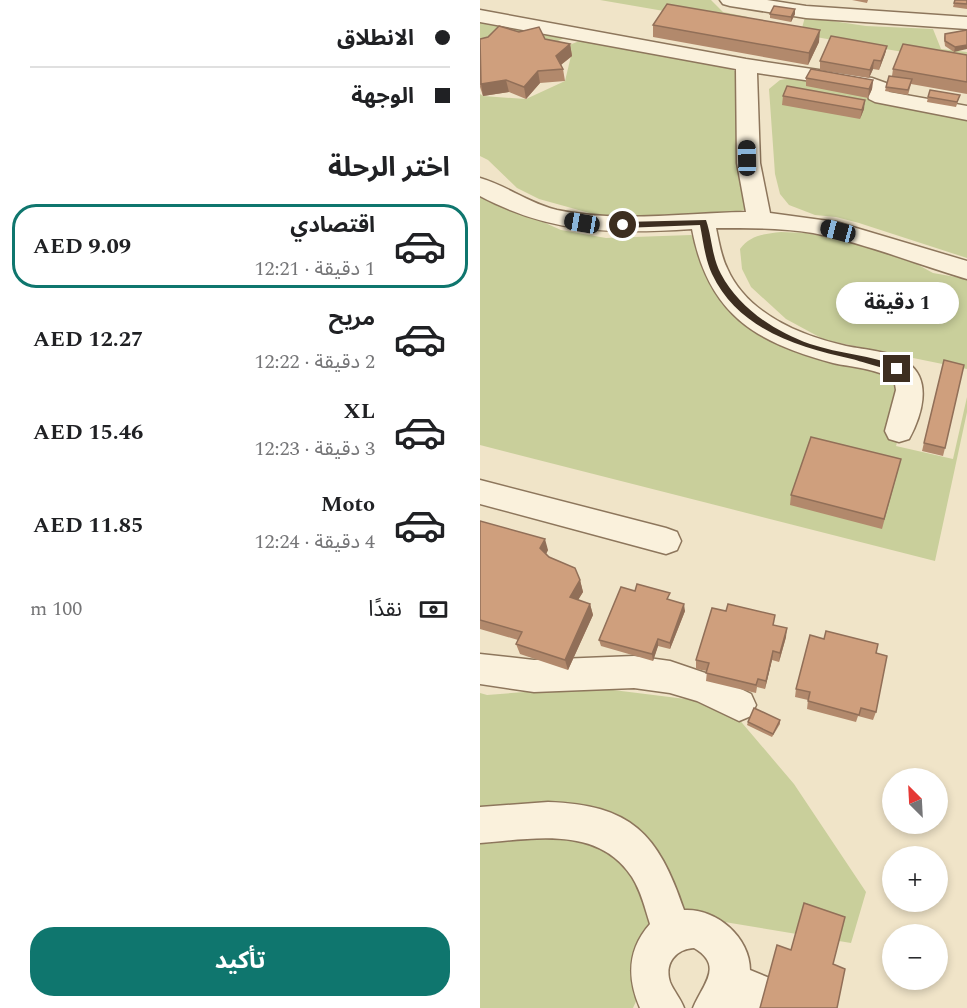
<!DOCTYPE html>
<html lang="ar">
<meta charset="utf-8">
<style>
:root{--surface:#fff;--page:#f6f6f6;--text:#202124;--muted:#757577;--line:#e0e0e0;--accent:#0f766e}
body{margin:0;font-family:Spectral,"Noto Sans Arabic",serif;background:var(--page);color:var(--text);direction:rtl;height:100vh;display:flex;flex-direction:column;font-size:22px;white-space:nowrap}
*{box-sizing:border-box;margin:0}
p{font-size:20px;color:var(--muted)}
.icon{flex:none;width:33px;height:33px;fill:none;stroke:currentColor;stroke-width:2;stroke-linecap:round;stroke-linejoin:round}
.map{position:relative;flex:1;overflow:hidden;direction:ltr}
.sheet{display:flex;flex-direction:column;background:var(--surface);width:480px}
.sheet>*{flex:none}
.hud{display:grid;align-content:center;height:132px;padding:0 30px;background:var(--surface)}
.needle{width:39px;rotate:336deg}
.tools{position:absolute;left:402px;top:768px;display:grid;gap:12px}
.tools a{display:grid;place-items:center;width:66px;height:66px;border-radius:50%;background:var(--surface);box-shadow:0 3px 9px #0003;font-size:30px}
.end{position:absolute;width:27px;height:27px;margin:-14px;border:8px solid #3d2e20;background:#fff;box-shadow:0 0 0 3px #fff}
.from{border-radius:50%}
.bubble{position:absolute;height:42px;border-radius:21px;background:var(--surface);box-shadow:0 3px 9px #0003;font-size:20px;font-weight:700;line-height:42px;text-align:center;direction:rtl}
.car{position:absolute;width:18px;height:36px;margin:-18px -9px;border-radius:8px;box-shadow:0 0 4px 2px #0007;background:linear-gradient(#222 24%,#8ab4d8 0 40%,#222 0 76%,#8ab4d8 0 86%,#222 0)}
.hud b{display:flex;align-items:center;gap:21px;height:57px;font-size:22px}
.hud b+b{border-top:2px solid var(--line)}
.hud i{width:15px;height:15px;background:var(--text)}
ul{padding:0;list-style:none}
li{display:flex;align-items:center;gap:18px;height:84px;margin:0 12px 9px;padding:0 18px;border:3px solid transparent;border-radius:24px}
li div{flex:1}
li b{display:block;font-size:22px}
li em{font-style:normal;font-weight:700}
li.active{border-color:var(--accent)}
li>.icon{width:54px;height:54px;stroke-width:1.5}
h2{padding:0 30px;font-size:27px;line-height:72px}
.pay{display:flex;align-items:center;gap:15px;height:66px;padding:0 30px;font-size:22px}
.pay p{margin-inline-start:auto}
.cta{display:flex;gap:12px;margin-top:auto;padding:12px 30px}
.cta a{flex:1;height:69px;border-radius:24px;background:var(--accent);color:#fff;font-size:24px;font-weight:700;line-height:69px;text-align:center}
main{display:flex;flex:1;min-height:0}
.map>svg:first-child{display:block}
.green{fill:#c9cf9b}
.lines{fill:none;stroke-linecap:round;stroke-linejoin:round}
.minor-casing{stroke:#8d765c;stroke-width:3}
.minor{fill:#faf1dc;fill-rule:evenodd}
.wall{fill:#b2896c}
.shaded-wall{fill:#916f58}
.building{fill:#cf9f7d;stroke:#916f58;stroke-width:1.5}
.route{fill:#3d2e20}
</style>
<main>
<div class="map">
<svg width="487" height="1008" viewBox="0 0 487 1008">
<rect width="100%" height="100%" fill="#f0e4c8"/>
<g class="green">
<path d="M120 0H231L243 12 268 17 266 22 322 28 325 17 386 26 453 29 461 49 487 52V63Z"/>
<path d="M0 22 87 37 69 45 0 48Z"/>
<path d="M102 40 247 67 257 72 275 206 255 213 223 216 124 217 59 199 37 188 8 160 0 156V94L3 96 46 99 85 81 91 56 79 49Z"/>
<path d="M313 78 329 79 487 114V258L379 223 356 217 335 215 309 205 300 194 295 174 289 89 300 80Z"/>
<path d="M0 194 81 230 126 238 211 235 224 241 265 313 391 369 418 376 430 400 416 446 473 459 487 397V412L455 561 0 445Z"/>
<path d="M301 232 326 233 367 241 433 262 453 273 487 279V369L345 340 330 332 306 319 271 287 262 269 260 249C270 235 284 234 301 232Z"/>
<path d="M109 687 246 704 314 784 386 892 371 943 196 914 153 1008H0V693L7 695Z"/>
</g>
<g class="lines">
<g class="minor-casing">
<g id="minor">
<path d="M240 0H287L326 6 487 17V29L326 18 250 6 243 4Z"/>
<path d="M0 10 266 59 392 78 406 83 409 92 487 106V120L395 102 389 99 386 89 277 73 280 163 290 213 356 222 487 261V279C436 264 385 243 333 233 301 228 269 228 236 228 239 242 241 256 247 268 267 314 321 336 366 346 386 350 411 351 428 363 453 381 441 417 429 439L419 442 409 439 405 431 416 390 415 384 407 376C391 368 371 367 353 363 275 342 228 314 212 229 133 234 72 234 0 196V178C27 186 49 203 77 210 138 223 204 213 266 212L257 163 256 69 0 22Z"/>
<path d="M0 480 186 528 197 532 201 541 197 550 186 554 0 504Z"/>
<path d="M0 654 54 660 154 656 190 661 237 677 271 694 276 705 271 716 259 721 217 701 190 693 154 688 54 692 0 684Z"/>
<path d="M68 802C151 805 178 833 204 910 236 908 270 937 270 970L297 981 303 995 298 1008H213C222 985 245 966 214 948 196 949 184 963 190 982 193 990 201 999 204 1008H160C147 978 147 950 170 924 165 908 161 891 152 877 118 825 53 839 0 843V807Z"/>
</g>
</g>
<use href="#minor" class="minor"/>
</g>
<g class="wall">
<path d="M372 0H388L387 3Z"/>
<path d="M475 0H487V9L473 7Z"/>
<path d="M315 9V14L311 22 290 18V14Z"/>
<path d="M173 25 339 42 328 65 173 37Z"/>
<path d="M487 30 474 52 465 46 464 38 465 34Z"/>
<path d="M0 39H65L90 44 92 56 81 65 83 69 85 81 60 83 46 99 29 92 3 96 0 87Z"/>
<path d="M407 46 405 54 399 70 393 69 389 78 340 70V61Z"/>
<path d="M487 55V94L431 84 428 95 405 91 406 87 412 76 413 69Z"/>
<path d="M326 78 393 80 392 89 388 98 326 86Z"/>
<path d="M480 95 476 107 447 102 448 97Z"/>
<path d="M303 96 384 109 380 119 302 105Z"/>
<path d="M464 360 465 448 463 456 442 451Z"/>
<path d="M421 459 402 529 310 505 311 495Z"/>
<path d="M0 521 68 550 66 554 69 557 100 580 103 592 98 600 110 604 113 615 88 670 40 654 36 644 38 640 0 629Z"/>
<path d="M190 600 205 611 190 649 178 646 173 661 121 646 119 640Z"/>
<path d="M294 625 306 637 299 662 292 660 285 689 277 687 276 693 226 681 227 671 216 669V660Z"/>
<path d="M396 653V712L393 720 378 716 376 722 327 709 328 700 315 697 316 689Z"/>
<path d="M300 720V724L292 737 267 725 268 722Z"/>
</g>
<g class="shaded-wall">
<path d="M315 9V14L311 22V17Z"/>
<path d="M340 30 339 42 328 65 329 53Z"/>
<path d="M90 44 92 56 78 67 76 56Z"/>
<path d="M487 45V49L474 52 475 47Z"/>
<path d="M407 46 405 54 399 70 401 61Z"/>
<path d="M394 60 393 69 389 78 390 70Z"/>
<path d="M58 71 60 83 46 99 44 87Z"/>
<path d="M26 80 29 92 3 96 1 84Z"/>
<path d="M393 80 392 89 388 98 389 89Z"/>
<path d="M385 100 384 109 380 119 382 110Z"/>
<path d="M65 539 68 550 63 560 60 548Z"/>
<path d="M100 580 103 592 93 608 90 597Z"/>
<path d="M110 604 113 615 88 670 85 660Z"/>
<path d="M204 604 205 611 190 649V643Z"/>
<path d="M307 628 306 637 299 662 300 653Z"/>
<path d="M178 639V646L173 661 172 654Z"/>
<path d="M293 651 292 660 285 689 286 681Z"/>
</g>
<g class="building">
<path d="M475 0H487V4L474 3Z"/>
<path d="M187 4 340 30 329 53 173 25Z"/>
<path d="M294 6 315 9 311 17 290 14Z"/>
<path d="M19 26 39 32 59 27 65 39 90 44 76 56 83 69 58 71 44 87 26 80 1 84 0 39 8 37Z"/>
<path d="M487 30V45L475 47 465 41V34Z"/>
<path d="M351 36 407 46 401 61 394 60 390 70 340 61Z"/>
<path d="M423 44 487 55V82L413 69Z"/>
<path d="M331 69 393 80 389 89 326 78Z"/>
<path d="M409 76 432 79 428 90 406 87Z"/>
<path d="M307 86 385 100 382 110 303 96Z"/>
<path d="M450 90 480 95 477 102 448 97Z"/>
<path d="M464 360 484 365 465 448 444 443Z"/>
<path d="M331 437 421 459 404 519 311 495Z"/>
<path d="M0 521 65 539 60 548 69 557 95 568 100 580 90 597 110 604 85 660 36 644 42 632 0 620Z"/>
<path d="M157 584 190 593 187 599 204 604 190 643 178 639 172 654 119 640 141 587 155 591Z"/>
<path d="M248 604 295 615 293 625 307 628 300 653 293 651 286 681 278 679 276 685 226 673 229 663 216 660 232 608 246 611Z"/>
<path d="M346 631 398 644 396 653 407 656 396 712 381 708 379 715 328 701 330 692 316 689 330 635 344 639Z"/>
<path d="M274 708 300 720 293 734 268 722Z"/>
<path d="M324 903 365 917 353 964 365 969 357 1008H280L297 945 311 950Z"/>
</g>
<path class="route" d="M226 220C232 237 232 258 241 274 259 308 294 331 330 344 360 354 391 355 420 367V371C413 372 383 362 372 359 317 347 258 329 232 274 225 259 223 240 220 225L143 228 139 225 143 222Z"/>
</svg>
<div class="tools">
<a><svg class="needle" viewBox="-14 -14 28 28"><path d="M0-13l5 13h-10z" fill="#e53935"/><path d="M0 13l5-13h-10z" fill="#757577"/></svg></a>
<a>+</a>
<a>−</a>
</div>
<i class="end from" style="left:143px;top:225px"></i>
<i class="end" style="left:417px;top:369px"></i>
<div class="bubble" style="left:356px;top:282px;width:123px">1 دقيقة</div>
<i class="car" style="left:267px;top:158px;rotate:359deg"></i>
<i class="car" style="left:102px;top:223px;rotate:280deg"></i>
<i class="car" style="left:358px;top:231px;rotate:285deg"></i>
</div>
<section class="sheet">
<div class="hud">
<b><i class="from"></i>الانطلاق</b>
<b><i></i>الوجهة</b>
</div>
<h2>اختر الرحلة</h2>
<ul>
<li class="active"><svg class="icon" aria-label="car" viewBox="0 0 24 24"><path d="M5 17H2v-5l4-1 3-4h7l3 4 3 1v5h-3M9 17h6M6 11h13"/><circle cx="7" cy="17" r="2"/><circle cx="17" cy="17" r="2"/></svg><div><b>اقتصادي</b><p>1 دقيقة · 12:21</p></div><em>AED 9.09</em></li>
<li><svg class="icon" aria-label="car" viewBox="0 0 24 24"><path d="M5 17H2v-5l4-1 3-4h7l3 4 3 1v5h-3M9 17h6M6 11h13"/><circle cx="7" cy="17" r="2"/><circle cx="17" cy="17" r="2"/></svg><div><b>مريح</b><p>2 دقيقة · 12:22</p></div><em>AED 12.27</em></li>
<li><svg class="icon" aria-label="car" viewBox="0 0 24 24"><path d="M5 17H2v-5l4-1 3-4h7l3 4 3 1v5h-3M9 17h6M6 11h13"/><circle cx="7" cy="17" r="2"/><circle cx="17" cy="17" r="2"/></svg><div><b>XL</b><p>3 دقيقة · 12:23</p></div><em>AED 15.46</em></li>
<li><svg class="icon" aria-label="car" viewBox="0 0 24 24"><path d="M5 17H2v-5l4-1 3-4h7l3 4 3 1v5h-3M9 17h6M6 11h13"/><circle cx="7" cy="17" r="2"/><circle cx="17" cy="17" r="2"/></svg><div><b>Moto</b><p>4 دقيقة · 12:24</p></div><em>AED 11.85</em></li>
</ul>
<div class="pay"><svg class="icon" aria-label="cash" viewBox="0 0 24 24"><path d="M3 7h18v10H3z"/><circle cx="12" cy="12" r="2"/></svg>نقدًا<p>100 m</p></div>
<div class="cta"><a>تأكيد</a></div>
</section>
</main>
